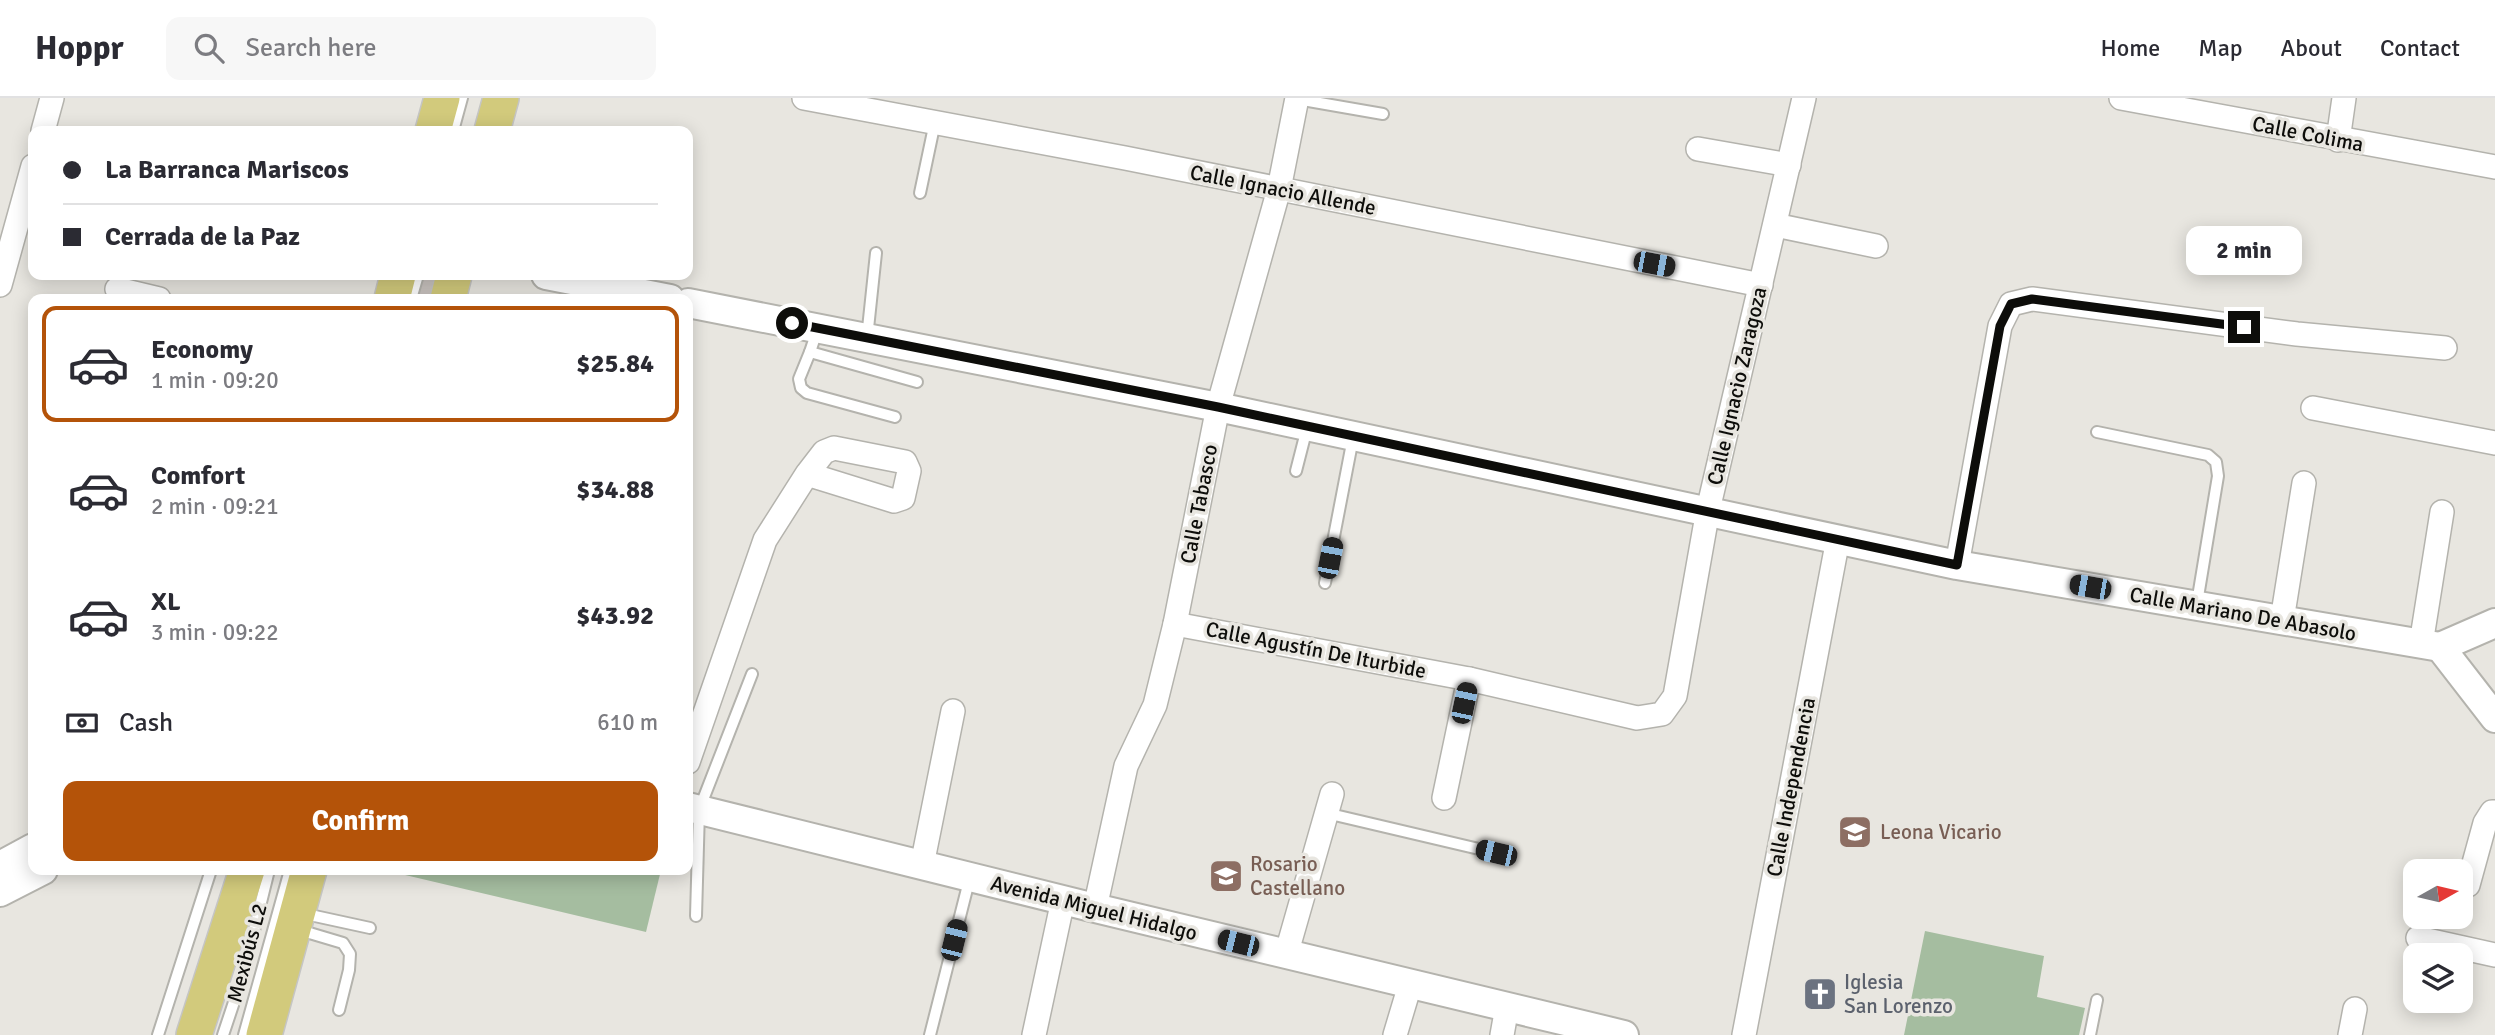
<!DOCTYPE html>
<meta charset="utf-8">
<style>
:root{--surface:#fff;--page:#f7f7f7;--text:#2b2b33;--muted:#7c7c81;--line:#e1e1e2;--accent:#b45309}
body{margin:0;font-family:Signika,sans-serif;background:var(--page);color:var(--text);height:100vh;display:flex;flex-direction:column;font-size:26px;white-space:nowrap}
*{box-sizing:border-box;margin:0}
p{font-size:23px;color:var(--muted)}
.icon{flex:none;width:38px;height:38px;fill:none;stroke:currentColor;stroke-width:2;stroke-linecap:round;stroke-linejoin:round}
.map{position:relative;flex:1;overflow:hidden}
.drawer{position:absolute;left:28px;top:196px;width:665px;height:581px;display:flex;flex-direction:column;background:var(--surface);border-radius:14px;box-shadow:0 4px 18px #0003}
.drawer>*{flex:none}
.hud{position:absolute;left:28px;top:28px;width:665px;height:154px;border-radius:14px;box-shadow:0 4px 18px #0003;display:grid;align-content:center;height:154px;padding:0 35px;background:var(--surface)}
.needle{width:46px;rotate:82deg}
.buttons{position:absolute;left:2403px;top:761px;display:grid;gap:14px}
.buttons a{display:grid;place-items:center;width:70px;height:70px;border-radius:14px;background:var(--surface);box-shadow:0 4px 18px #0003;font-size:35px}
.end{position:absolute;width:32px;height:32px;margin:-16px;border:9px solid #0d0d0a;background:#fff;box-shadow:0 0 0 4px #fff}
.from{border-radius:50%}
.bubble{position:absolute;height:49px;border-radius:14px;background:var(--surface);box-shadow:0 4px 18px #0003;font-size:23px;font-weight:700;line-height:49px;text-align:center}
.car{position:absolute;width:21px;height:42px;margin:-21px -10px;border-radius:9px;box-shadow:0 0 5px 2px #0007;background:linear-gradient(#222 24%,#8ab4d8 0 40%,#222 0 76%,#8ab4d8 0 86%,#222 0)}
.hud b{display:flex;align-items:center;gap:24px;height:66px;font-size:26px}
.hud b+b{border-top:2px solid var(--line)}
.hud i{width:18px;height:18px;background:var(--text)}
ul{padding:12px 0 0;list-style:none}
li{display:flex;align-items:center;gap:21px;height:116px;margin:0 14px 10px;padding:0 21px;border:4px solid transparent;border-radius:14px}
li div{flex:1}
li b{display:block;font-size:26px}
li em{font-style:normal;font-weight:700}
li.on{border-color:var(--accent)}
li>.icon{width:63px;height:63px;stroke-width:1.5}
.pay{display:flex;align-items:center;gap:18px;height:77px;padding:0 35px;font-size:26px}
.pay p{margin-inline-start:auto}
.action{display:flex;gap:14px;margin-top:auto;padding:14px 35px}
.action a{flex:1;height:80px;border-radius:14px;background:var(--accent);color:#fff;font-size:28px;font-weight:700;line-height:80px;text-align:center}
header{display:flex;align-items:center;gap:42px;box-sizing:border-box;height:98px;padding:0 35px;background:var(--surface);border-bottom:2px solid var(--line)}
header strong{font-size:33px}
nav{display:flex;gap:38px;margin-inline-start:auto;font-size:24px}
.search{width:490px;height:63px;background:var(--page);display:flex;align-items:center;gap:18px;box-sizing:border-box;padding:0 24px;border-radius:14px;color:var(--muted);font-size:26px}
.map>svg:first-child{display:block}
.green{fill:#a5bda0}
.building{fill:#c9c3bf;stroke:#9f9995;stroke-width:2;filter:url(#shadow)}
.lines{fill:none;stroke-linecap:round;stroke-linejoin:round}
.service-casing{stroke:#b4b3ad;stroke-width:14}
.minor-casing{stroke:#b4b3ad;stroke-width:26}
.tertiary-casing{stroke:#b4b3ad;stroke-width:32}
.primary-casing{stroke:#c5c5c4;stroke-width:38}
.service{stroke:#fff;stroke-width:10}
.minor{stroke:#fff;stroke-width:23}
.tertiary{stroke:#fff;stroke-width:28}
.primary{stroke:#d2ca7c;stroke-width:35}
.route{stroke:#0d0d0a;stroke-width:9}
.labels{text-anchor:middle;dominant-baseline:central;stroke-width:7;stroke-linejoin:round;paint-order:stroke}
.street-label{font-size:21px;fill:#0d0d0a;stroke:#e8e6e0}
.education-label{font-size:21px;fill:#785e54;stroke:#e8e6e0;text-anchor:start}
.worship-label{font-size:21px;fill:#5b616d;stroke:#e8e6e0;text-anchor:start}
</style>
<header>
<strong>Hoppr</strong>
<div class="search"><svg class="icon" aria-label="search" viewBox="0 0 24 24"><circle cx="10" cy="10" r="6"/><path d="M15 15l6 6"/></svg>Search here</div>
<nav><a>Home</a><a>Map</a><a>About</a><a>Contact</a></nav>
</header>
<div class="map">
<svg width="2495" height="937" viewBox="0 0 2495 937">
<defs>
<filter id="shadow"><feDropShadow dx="6" dy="-6" stdDeviation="0" flood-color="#0004"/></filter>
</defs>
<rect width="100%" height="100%" fill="#e8e6e0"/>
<g class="green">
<path d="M384 772H661L646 834Z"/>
<path d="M1925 833 2044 858 2037 899 2085 910 2079 937H1904Z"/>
</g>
<path class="building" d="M421 177H439L433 201H415Z"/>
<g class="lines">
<g class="service-casing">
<g id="service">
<path d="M1297 1 1383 16"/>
<path d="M453 33 462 0"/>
<path d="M920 95 935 24"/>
<path d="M411 201 418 177"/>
<path d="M817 233 810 254 917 284"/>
<path d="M867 240 876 155"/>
<path d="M810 254 799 281 801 290 807 295 895 319"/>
<path d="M2097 334 2208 357 2216 364 2218 378 2197 505"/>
<path d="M1296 373 1307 330"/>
<path d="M1325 485 1353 340"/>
<path d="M1326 715 1496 755"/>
<path d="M301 815 370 830"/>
<path d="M696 818 699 712 752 576"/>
<path d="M296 831 343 845 350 856 349 872 339 912"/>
<path d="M158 937 211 772"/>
<path d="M223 937 243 877 269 772"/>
<path d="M244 937 290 772"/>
<path d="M930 937 970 779"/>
<path d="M2090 937 2097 902"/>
</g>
</g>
<g class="minor-casing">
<g id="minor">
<path d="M804 0 1125 60 1761 187"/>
<path d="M2121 0 2495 69"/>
<path d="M43 33 52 0"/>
<path d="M2338 42 2344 0"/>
<path d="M1698 51 1789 67"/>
<path d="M1775 127 1876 148"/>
<path d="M0 187 33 68"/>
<path d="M117 191 159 201"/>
<path d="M2313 310 2495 345"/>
<path d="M1957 467 2000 228 2011 206 2032 201 2297 236 2445 250"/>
<path d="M2282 522 2304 385"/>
<path d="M1175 526 1469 581 1637 620 1662 616 1675 598 1708 412 1804 0"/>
<path d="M2421 546 2442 414"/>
<path d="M688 664 765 442 807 376 824 354 834 350 905 364 909 373 903 400 894 403 807 376"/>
<path d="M1444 700 1469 581"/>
<path d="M922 767 953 613"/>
<path d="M2468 787 2485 725 2492 714H2495"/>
<path d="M1095 810 1126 668 1155 607 1175 526 1218 309 1279 91 1297 0"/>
<path d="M2418 840 2495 857"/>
<path d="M1286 857 1332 696"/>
<path d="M1034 937 1063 802"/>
<path d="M1395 937 1410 887"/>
<path d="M1502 937 1507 909"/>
<path d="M1744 937 1838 441"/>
<path d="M2350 937 2355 911"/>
</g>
</g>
<g class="tertiary-casing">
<g id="tertiary">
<path d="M546 177 670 201"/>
<path d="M688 205 1218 309 1957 467 2440 549"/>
<path d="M2440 549 2495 620"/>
<path d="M2440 549 2495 525"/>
<path d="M688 709 1095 810 1624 937"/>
<path d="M0 768 33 750"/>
<path d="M0 794 43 772"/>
</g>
</g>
<g class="primary-casing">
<g id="primary">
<path d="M433 33 442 0"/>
<path d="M492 33 501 0"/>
<path d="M392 201 398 177"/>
<path d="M448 201 454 177"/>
<path d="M194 937 247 772"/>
<path d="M264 937 309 772"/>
</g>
</g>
<use href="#service" class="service"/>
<use href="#minor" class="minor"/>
<use href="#tertiary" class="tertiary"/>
<use href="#primary" class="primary"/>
</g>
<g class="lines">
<path class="route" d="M792 225 1218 309 1957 467 2000 228 2011 206 2032 201 2244 229"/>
</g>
<defs>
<g id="school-square" transform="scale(1.75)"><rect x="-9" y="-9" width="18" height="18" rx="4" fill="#8d6e63" stroke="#e8e6e0"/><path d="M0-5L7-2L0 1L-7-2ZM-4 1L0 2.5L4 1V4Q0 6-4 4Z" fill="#fff"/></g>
<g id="church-square" transform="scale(1.75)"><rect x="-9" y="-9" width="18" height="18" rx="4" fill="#6b7280" stroke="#e8e6e0"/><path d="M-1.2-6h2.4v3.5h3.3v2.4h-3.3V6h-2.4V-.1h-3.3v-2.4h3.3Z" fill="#fff"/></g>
</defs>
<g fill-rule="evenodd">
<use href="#school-square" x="1855" y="734"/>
<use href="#school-square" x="1226" y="778"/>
<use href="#church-square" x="1820" y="896"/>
</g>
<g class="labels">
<g class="street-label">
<text transform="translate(2308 36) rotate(11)">Calle Colima</text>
<text transform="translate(1283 92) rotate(11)">Calle Ignacio Allende</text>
<text transform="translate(1737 288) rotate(-77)">Calle Ignacio Zaragoza</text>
<text transform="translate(1199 406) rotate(-79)">Calle Tabasco</text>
<text transform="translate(2243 516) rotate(10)">Calle Mariano De Abasolo</text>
<text transform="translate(1316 552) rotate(11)">Calle Agustín De Iturbide</text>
<text transform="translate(1791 689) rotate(-79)">Calle Independencia</text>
<text transform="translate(1094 810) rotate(14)">Avenida Miguel Hidalgo</text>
<text transform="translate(247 855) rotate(-75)">Mexibús L2</text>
</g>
<g class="education-label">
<text x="1880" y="734">Leona Vicario</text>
<text x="1250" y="766">Rosario<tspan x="1250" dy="24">Castellano</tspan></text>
</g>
<g class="worship-label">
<text x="1844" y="884">Iglesia<tspan x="1844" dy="24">San Lorenzo</tspan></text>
</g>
</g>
</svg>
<div class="buttons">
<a><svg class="needle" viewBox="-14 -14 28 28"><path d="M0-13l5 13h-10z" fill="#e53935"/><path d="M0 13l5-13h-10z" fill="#7c7c81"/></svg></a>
<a><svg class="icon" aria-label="layers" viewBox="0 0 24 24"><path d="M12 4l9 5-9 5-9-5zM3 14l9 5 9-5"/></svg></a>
</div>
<i class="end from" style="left:792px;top:225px"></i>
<i class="end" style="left:2244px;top:229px"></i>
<div class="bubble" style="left:2186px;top:128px;width:116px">2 min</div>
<i class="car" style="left:1654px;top:166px;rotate:101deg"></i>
<i class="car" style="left:1330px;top:460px;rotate:11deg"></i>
<i class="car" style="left:2090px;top:489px;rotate:280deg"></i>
<i class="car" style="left:1464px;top:605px;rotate:12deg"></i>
<i class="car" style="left:1496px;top:755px;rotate:283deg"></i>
<i class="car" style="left:954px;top:842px;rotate:14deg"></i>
<i class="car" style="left:1238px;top:845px;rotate:284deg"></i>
<div class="hud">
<b><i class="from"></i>La Barranca Mariscos</b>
<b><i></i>Cerrada de la Paz</b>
</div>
<section class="drawer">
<ul>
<li class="on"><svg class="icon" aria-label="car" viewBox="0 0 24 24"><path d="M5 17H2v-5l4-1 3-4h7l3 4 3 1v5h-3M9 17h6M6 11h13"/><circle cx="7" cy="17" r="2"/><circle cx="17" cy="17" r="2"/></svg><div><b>Economy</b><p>1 min · 09:20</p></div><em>$25.84</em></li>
<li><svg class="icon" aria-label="car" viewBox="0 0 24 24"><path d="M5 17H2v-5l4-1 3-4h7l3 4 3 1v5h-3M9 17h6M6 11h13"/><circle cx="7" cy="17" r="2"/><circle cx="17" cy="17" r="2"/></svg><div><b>Comfort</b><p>2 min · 09:21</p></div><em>$34.88</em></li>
<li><svg class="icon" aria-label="car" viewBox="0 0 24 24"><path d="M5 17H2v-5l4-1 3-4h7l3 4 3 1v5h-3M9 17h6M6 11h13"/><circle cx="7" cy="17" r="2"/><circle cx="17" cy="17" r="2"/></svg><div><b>XL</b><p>3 min · 09:22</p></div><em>$43.92</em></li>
</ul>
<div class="pay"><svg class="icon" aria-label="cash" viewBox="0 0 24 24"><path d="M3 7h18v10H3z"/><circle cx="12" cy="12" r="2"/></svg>Cash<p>610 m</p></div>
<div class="action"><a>Confirm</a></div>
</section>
</div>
